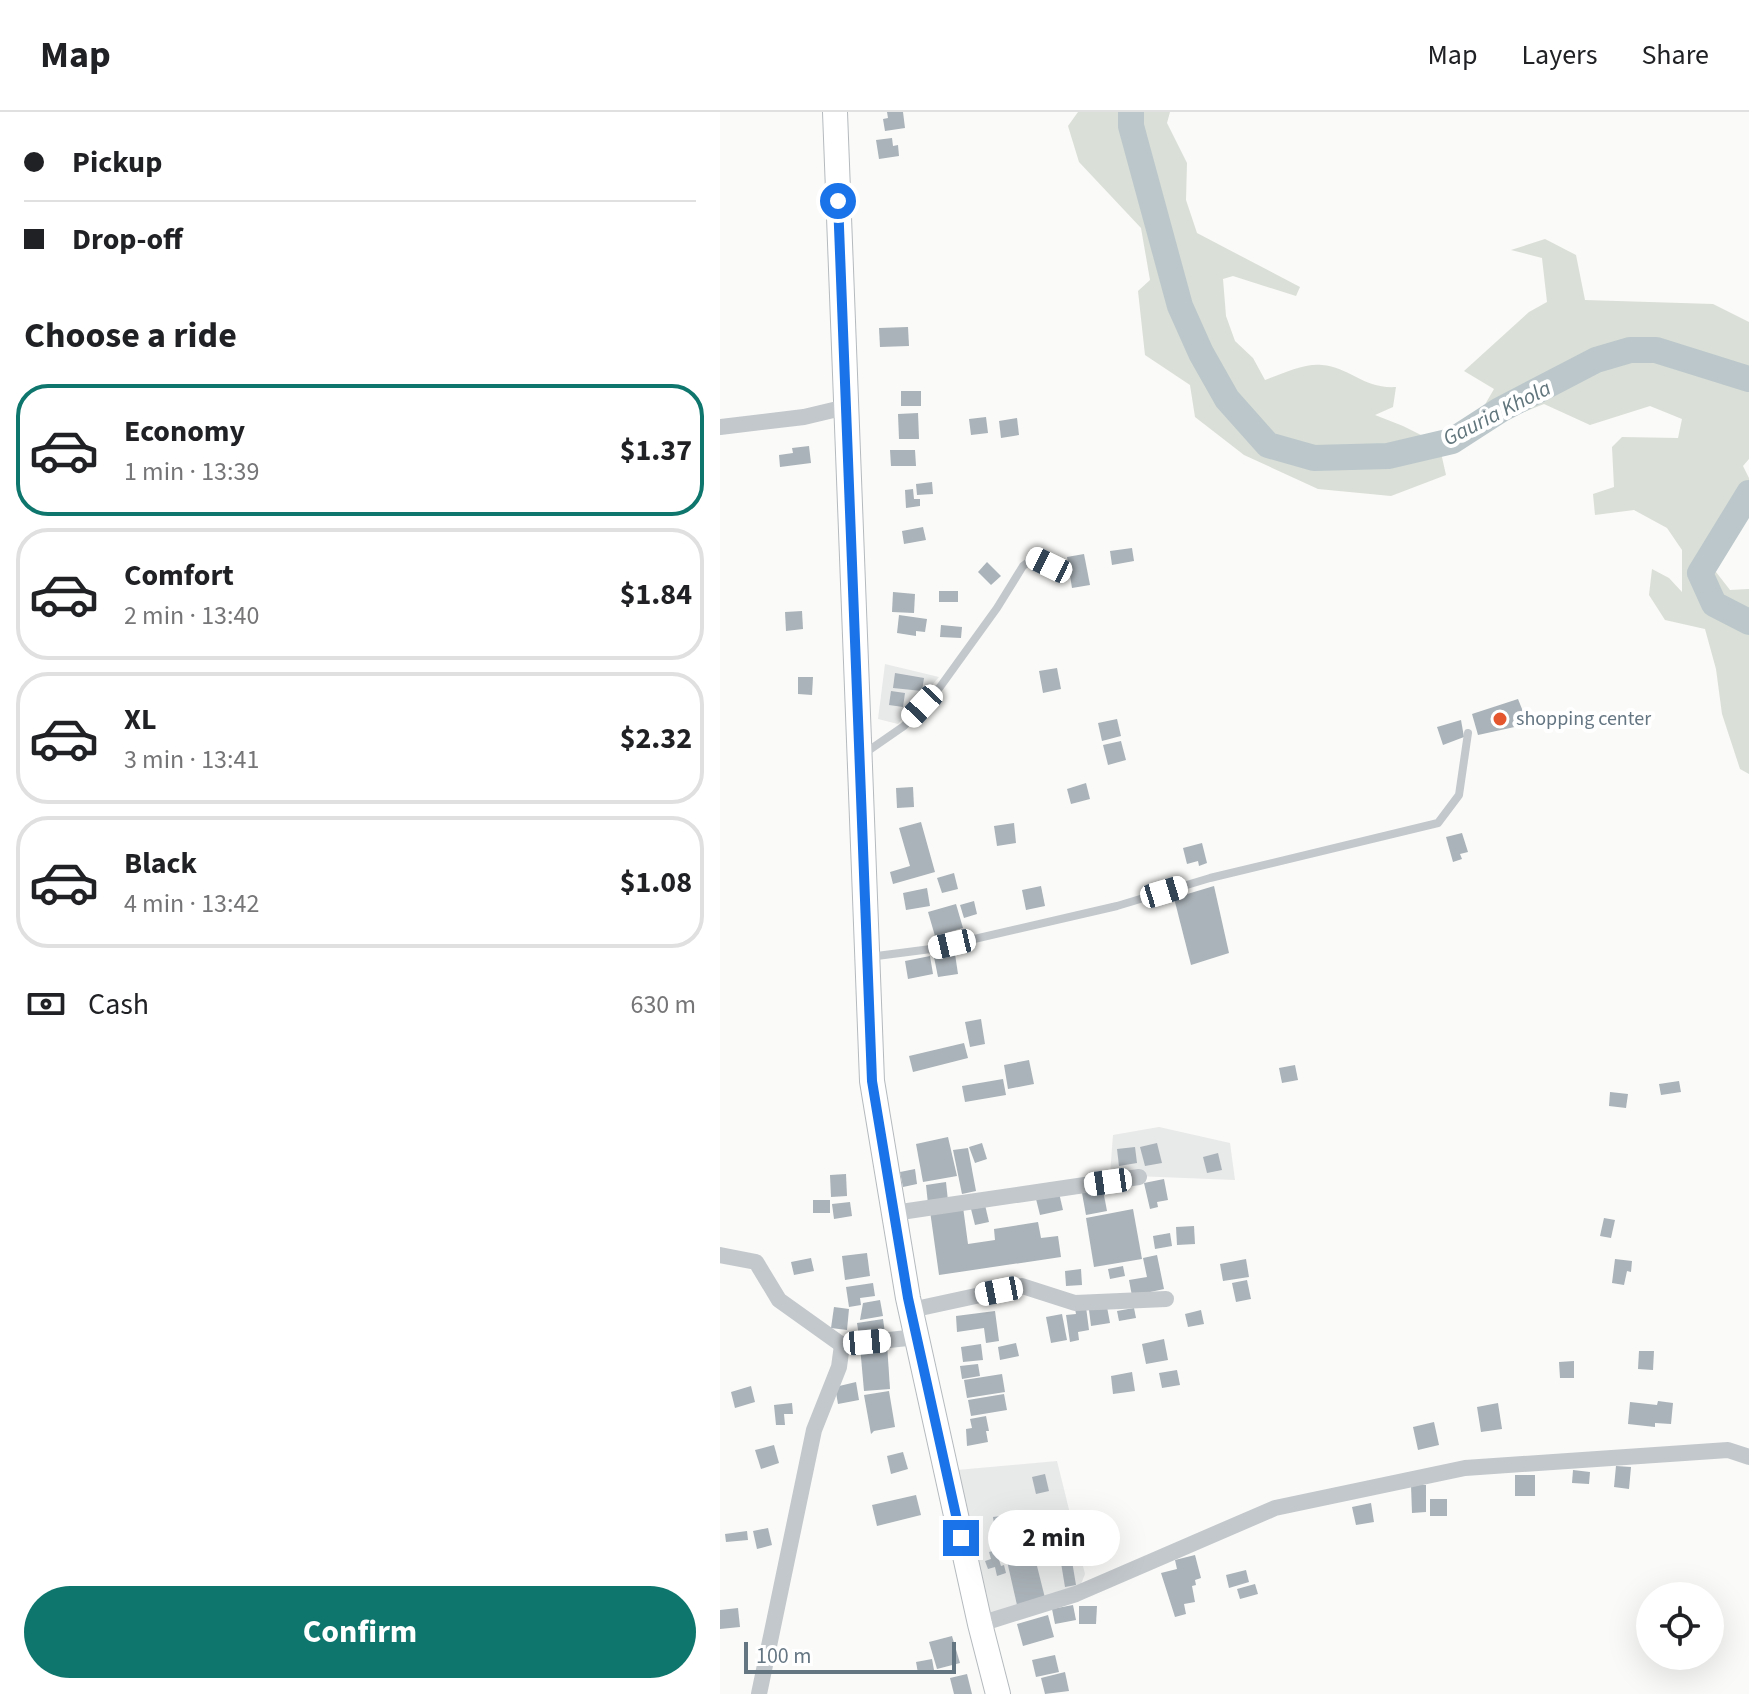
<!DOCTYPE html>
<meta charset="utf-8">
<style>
:root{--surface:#fff;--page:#f6f6f6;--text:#202124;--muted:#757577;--line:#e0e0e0;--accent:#0f766e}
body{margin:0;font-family:"Source Sans 3",sans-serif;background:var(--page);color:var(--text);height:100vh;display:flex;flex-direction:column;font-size:30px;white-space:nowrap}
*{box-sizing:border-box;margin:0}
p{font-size:26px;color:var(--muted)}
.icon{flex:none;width:44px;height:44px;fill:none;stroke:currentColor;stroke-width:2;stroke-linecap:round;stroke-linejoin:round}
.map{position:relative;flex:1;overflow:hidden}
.side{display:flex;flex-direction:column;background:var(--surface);width:720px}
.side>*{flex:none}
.banner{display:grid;align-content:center;height:176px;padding:0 24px;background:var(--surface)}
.fabs{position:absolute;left:916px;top:1470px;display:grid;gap:16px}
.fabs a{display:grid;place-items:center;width:88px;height:88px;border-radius:50%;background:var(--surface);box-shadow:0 8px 32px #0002;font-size:40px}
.scale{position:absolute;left:24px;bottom:20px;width:212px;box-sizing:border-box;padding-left:8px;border:4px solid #657683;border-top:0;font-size:22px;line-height:28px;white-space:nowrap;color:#657683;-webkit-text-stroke:6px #fff;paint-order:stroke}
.end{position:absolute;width:36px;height:36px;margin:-18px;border:10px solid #1a73e8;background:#fff;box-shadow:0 0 0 4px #fff}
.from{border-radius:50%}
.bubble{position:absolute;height:56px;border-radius:28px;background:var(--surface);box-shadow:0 8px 32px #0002;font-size:26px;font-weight:700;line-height:56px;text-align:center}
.car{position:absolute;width:24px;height:48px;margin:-24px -12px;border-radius:10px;box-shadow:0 0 6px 2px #0007;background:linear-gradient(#fff 24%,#345 0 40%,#fff 0 76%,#345 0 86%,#fff 0)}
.banner b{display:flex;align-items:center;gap:28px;height:76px;font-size:30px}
.banner b+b{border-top:2px solid var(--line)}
.banner i{width:20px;height:20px;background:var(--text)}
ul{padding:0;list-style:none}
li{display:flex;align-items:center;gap:24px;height:132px;margin:0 16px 12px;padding:0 8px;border:4px solid var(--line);border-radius:32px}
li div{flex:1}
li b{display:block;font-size:30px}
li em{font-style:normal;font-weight:700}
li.current{border-color:var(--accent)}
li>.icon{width:72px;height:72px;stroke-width:1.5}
h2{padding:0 24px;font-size:36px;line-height:96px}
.pay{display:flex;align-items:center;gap:20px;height:88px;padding:0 24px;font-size:30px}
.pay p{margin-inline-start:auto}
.cta{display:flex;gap:16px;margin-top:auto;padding:16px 24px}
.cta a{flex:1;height:92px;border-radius:48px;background:var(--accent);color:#fff;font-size:32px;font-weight:700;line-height:92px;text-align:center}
header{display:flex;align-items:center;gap:48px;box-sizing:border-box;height:112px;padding:0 40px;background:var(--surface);border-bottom:2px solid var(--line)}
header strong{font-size:38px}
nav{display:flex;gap:44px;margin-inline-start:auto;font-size:28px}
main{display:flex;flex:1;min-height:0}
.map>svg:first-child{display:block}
.built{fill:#e8e9e9}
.green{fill:#dadfd7}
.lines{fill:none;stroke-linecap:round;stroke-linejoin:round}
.river{stroke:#bbc7cb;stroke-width:26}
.building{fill:#aab3b9}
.primary-casing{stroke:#b5babe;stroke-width:26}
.lane{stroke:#c3c8cc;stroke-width:8}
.street{stroke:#c3c8cc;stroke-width:16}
.primary{stroke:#fff;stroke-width:24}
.route{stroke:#1a73e8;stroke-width:10}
.poi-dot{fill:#e4572e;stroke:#fff;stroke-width:3}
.labels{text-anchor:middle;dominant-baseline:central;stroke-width:8;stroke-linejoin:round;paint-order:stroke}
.poi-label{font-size:20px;fill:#657683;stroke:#fff;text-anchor:start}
.water-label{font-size:22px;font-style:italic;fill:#60757c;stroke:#fff}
</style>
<header>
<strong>Map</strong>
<nav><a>Map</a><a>Layers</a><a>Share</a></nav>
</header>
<main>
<section class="side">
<div class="banner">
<b><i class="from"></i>Pickup</b>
<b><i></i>Drop-off</b>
</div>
<h2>Choose a ride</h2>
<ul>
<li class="current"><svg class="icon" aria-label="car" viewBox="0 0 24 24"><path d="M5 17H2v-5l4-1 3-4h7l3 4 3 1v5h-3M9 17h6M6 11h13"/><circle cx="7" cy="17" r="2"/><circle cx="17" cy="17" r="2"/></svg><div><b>Economy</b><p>1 min · 13:39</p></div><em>$1.37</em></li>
<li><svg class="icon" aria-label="car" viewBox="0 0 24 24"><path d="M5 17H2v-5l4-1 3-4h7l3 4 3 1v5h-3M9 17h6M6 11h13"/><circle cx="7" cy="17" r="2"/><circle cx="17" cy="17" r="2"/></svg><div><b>Comfort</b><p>2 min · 13:40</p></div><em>$1.84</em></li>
<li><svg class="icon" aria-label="car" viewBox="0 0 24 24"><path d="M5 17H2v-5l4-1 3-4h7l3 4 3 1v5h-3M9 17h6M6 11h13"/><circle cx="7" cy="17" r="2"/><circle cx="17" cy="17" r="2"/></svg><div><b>XL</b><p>3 min · 13:41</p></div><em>$2.32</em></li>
<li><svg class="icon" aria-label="car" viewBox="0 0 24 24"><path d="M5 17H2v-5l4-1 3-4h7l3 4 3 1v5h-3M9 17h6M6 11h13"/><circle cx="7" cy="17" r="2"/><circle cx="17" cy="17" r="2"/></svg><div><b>Black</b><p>4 min · 13:42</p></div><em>$1.08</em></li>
</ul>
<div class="pay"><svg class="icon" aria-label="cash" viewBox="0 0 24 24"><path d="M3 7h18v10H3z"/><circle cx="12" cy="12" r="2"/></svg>Cash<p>630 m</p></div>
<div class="cta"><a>Confirm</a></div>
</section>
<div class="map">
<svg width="1029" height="1582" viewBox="0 0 1029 1582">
<rect width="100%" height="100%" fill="#fafaf8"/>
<g class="built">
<path d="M165 552 219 565 178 612 158 607Z"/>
<path d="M439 1015 510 1031 515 1068 390 1063 393 1023Z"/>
<path d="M337 1349 365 1462 359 1477 269 1505 237 1358Z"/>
</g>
<g class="green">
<path d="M358 0H450L447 11 467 51 466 88 477 121 580 175 576 184 513 164 503 167 506 204 515 229 533 246 545 268C561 262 585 251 602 253 629 255 644 277 676 275L673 295 655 303 683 314 719 332 726 363 671 384 598 377 524 343 475 305 470 273 425 243 418 179 430 168 421 116 359 50 348 14Z"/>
<path d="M825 127 856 143 865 188 993 192 1029 210V347L1023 354 1029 366V377L1002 402 982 442 1010 478 1029 477V662L1020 657 1002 602 996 557 985 517 945 508 929 483 932 457 949 466 962 480V438L947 416 914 398 875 403 873 382 894 375 892 335 902 325 958 326 962 307 930 294 870 313 824 292 766 315 763 296 774 277 744 259 809 200 827 190 822 146 791 138Z"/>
</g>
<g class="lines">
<g class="river">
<path d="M411 0V14L460 194 481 241 507 287 548 333 594 346 668 344 732 329 780 298 876 248 910 238H936L1029 267"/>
<path d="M1029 381 980 461 994 492 1029 510"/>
</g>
</g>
<g class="building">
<path d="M167 0H183L185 16 165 19 163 7 168 6Z"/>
<path d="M172 26 173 34 178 33 179 44 159 47 156 28Z"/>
<path d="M188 215 189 234 160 235 159 216Z"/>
<rect x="181" y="279" width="20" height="15"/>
<path d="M198 301 199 327H179L178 302Z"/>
<path d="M266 305 268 321 251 323 249 307Z"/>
<path d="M297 306 299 323 281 326 279 309Z"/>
<path d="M89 334 91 351 60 355 59 343 73 341 72 336Z"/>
<path d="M170 338H195L196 354H171Z"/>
<path d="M212 370 213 382 197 383 196 372Z"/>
<path d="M193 377 194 387H200V394L186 396 185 378Z"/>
<path d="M203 415 206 428 184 432 182 419Z"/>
<path d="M412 436 414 449 392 453 390 439Z"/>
<path d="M364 442 370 473 352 476 347 445Z"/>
<path d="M267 450 281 464 271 473 258 460Z"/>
<rect x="219" y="479" width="19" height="11"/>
<path d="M173 480 195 482 194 501 172 500Z"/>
<path d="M82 499 83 517 66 519 65 500Z"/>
<path d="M179 503 207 507 205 520 196 519V524L177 521Z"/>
<path d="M221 513 242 515 241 526 220 525Z"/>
<path d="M337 556 341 577 323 581 319 559Z"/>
<path d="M175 561 204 566 202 579 173 576Z"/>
<path d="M78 565H93L92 583 78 582Z"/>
<path d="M171 579 185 581 183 595 169 593Z"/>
<path d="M798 587 808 612 758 623 752 602Z"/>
<path d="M397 607 401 624 382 629 378 611Z"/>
<path d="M741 608 744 625 723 633 717 615Z"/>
<path d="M401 629 406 648 388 653 383 633Z"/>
<path d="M366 671 370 687 351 692 347 677Z"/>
<path d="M193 675 194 695 177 696 176 676Z"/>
<path d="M201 710 215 760 173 772 170 760 190 754 179 716Z"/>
<path d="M294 711 296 731 277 734 274 714Z"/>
<path d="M742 721 748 740 740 742 742 747 733 750 726 725Z"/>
<path d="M482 731 487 751 479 754 478 749 467 752 463 736Z"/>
<path d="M234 761 238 777 222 781 217 766Z"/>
<path d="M321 774 325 794 306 798 302 778Z"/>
<path d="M494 774 509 841 471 853 454 786Z"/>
<path d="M207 776 210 794 186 798 183 781Z"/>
<path d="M254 789 257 802 244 806 240 793Z"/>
<path d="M236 792 243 816 215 824 208 800Z"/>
<path d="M235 842 238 862 218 865 214 845Z"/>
<path d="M210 844 213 862 188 867 185 849Z"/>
<path d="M261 907 265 932 250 935 245 910Z"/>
<path d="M244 931 248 946 193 960 189 944Z"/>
<path d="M309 948 314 972 288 977 284 953Z"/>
<path d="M575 953 578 968 562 971 559 956Z"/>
<path d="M283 967 286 983 245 990 242 974Z"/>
<path d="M959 969 961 980 941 983 939 972Z"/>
<path d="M890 980 908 982 906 996 889 994Z"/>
<path d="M228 1025 237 1064 203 1070 196 1032Z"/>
<path d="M262 1031 267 1047 255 1051 249 1035Z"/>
<path d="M437 1031 442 1051 425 1054 420 1035Z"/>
<path d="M415 1035 417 1051 399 1054 397 1037Z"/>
<path d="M248 1036 256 1079 242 1082 233 1038Z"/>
<path d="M498 1041 502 1058 487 1061 483 1045Z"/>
<path d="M195 1057 197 1072 183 1075 180 1060Z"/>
<path d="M126 1062 127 1084 111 1085 110 1063Z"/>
<path d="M444 1067 448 1088 437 1090 438 1095 430 1097 424 1071Z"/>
<path d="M226 1070 228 1089 208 1092 206 1073Z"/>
<path d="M383 1078 387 1099 366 1103 362 1081Z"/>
<path d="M339 1081 343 1098 320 1103 316 1087Z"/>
<rect x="93" y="1088" width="17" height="13"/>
<path d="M130 1090 132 1104 114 1107 112 1092Z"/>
<path d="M265 1093 269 1110 255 1113 251 1097Z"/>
<path d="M243 1095 248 1132 275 1128 274 1117 318 1110 321 1126 338 1124 341 1145 219 1163 210 1099Z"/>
<path d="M413 1097 422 1147 374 1155 366 1106Z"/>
<path d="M884 1106 895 1108 891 1126 880 1124Z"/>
<path d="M474 1114 475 1132 457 1133 456 1115Z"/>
<path d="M450 1121 452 1134 435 1137 433 1124Z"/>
<path d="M147 1141 150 1164 125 1168 122 1144Z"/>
<path d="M437 1143 444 1177 412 1184 409 1168 427 1165 423 1146Z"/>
<path d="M91 1146 94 1159 74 1163 71 1150Z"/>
<path d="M526 1147 529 1165 503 1169 500 1152Z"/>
<path d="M895 1147 912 1149 911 1160 907 1159 904 1173 892 1171Z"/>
<path d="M403 1154 405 1164 390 1167 388 1157Z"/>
<path d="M361 1157 362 1173 346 1174 345 1159Z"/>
<path d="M527 1168 531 1187 516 1190 512 1171Z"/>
<path d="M153 1171 155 1184 140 1186 141 1193 129 1195 126 1175Z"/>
<path d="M160 1188 163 1204 140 1208 143 1191Z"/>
<path d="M114 1195 129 1197 127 1218 111 1216Z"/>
<path d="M366 1195 369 1218 358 1220 359 1228 350 1230 346 1203 356 1202 355 1197Z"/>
<path d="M387 1195 390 1211 371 1214 369 1198Z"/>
<path d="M414 1196 416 1206 399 1209 397 1199Z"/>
<path d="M481 1198 484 1212 468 1215 465 1202Z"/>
<path d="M275 1199 279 1229 266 1231 264 1216 237 1220 236 1204Z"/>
<path d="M342 1202 347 1228 331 1231 326 1205Z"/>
<path d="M163 1207 165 1221 139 1224 137 1211Z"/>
<path d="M444 1227 448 1248 426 1252 422 1232Z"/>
<path d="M296 1231 299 1244 280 1248 278 1235Z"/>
<path d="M167 1232 170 1277 144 1279 140 1234Z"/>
<path d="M261 1232 263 1248 243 1250 241 1235Z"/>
<path d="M919 1239H934L933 1258 918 1257Z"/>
<path d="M854 1249V1266H840L839 1250Z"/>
<path d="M258 1252 260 1264 242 1267 240 1254Z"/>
<path d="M457 1258 460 1273 442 1276 439 1261Z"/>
<path d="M412 1260 415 1279 393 1282 391 1264Z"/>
<path d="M282 1262 285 1280 247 1286 244 1268Z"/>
<path d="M136 1270 139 1288 118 1292 115 1275Z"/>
<path d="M31 1274 35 1290 15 1296 11 1280Z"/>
<path d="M169 1279 175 1315 154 1319 151 1322 144 1283Z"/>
<path d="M284 1282 287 1298 251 1304 248 1288Z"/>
<path d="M938 1289 953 1291 951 1312 935 1311V1315L908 1312 910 1290 937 1293Z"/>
<path d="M72 1291 73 1302H64L65 1313H56L54 1293Z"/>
<path d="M778 1291 782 1317 761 1320 757 1295Z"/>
<path d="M266 1304 269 1319H266L268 1330 247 1334 246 1317 252 1316 250 1307Z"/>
<path d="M714 1310 719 1333 698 1338 693 1315Z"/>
<path d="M54 1333 59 1351 41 1357 35 1338Z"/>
<path d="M183 1340 188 1357 171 1362 167 1344Z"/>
<path d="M896 1354 911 1355 909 1377 894 1375Z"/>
<path d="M853 1358 870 1360 869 1372 852 1371Z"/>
<path d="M325 1362 329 1379 316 1382 312 1365Z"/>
<rect x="795" y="1363" width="20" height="21"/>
<path d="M691 1373H706V1400L692 1401Z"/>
<path d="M196 1383 201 1403 157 1414 152 1393Z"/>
<rect x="710" y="1387" width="17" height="17"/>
<path d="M651 1391 654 1410 636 1413 632 1395Z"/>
<path d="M303 1401 304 1415 275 1419 273 1405Z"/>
<path d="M327 1409 333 1429 280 1445 274 1425Z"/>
<path d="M48 1416 52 1433 37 1437 33 1419Z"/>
<path d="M27 1419 28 1428 6 1430 5 1422Z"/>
<path d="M276 1438 281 1454 284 1453 286 1461 277 1464 275 1455 268 1457 265 1449 271 1447 269 1440Z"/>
<path d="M314 1442 325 1486 297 1493 287 1449Z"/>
<path d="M351 1443 356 1473 345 1475 340 1445Z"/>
<path d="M475 1443 481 1466 475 1468 476 1473 472 1474 475 1490 464 1492 466 1502 455 1505 441 1461 457 1457 455 1448Z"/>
<path d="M526 1458 529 1470 509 1476 506 1463Z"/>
<path d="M535 1472 538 1482 520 1487 517 1477Z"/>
<path d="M353 1493 356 1508 335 1512 332 1497Z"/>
<path d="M359 1494H377L376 1512H359Z"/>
<path d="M18 1496 20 1515 0 1517V1498Z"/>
<path d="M328 1503 334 1525 303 1534 297 1512Z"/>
<path d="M232 1524 240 1551 217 1557 209 1530Z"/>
<path d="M335 1543 339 1560 316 1565 312 1548Z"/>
<path d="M212 1547 214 1558 198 1561 196 1550Z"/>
<path d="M345 1560 349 1579 325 1582 321 1566Z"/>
<path d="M247 1562 252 1582H234L230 1566Z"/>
</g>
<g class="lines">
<g class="primary-casing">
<path id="primary" d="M115 0 152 969 188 1186 260 1512 278 1582"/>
</g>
<g class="lane">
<path d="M145 641 184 614 220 575 277 496 303 454 314 446 329 453"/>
<path d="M149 845 211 837 397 794 490 766 718 711 739 683 748 621"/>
</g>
<g class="street">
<path d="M0 315 84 305 126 295"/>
<path d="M174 1101 419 1065"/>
<path d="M0 1143 36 1150 59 1188 122 1233 197 1225"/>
<path d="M191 1198 302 1174 355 1191 446 1187"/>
<path d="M260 1512 356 1482 555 1396 745 1356 1008 1338 1029 1345"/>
<path d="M39 1582 94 1318 119 1255 122 1233"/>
</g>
<use href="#primary" class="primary"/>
</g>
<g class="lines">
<path class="route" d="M118 89 152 969 188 1186 241 1426"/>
</g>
<circle class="poi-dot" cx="780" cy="607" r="8"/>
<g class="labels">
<g class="poi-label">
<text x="796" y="607">shopping center</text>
</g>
<g class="water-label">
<text transform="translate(777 301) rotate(-27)">Gauria Khola</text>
</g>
</g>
</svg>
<div class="fabs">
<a><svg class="icon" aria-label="locate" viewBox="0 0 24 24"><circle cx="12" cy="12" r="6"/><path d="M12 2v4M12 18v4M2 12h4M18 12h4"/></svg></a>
</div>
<div class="scale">100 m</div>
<i class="end from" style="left:118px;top:89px"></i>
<i class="end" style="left:241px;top:1426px"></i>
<div class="bubble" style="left:268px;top:1398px;width:132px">2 min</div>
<i class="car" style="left:329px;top:453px;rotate:296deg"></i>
<i class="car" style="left:202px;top:594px;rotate:223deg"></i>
<i class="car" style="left:444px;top:780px;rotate:73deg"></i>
<i class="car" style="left:232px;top:832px;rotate:257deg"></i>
<i class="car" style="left:388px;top:1070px;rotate:262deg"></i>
<i class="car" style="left:279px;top:1179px;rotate:259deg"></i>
<i class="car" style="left:147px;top:1230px;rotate:85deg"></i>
</div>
</main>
